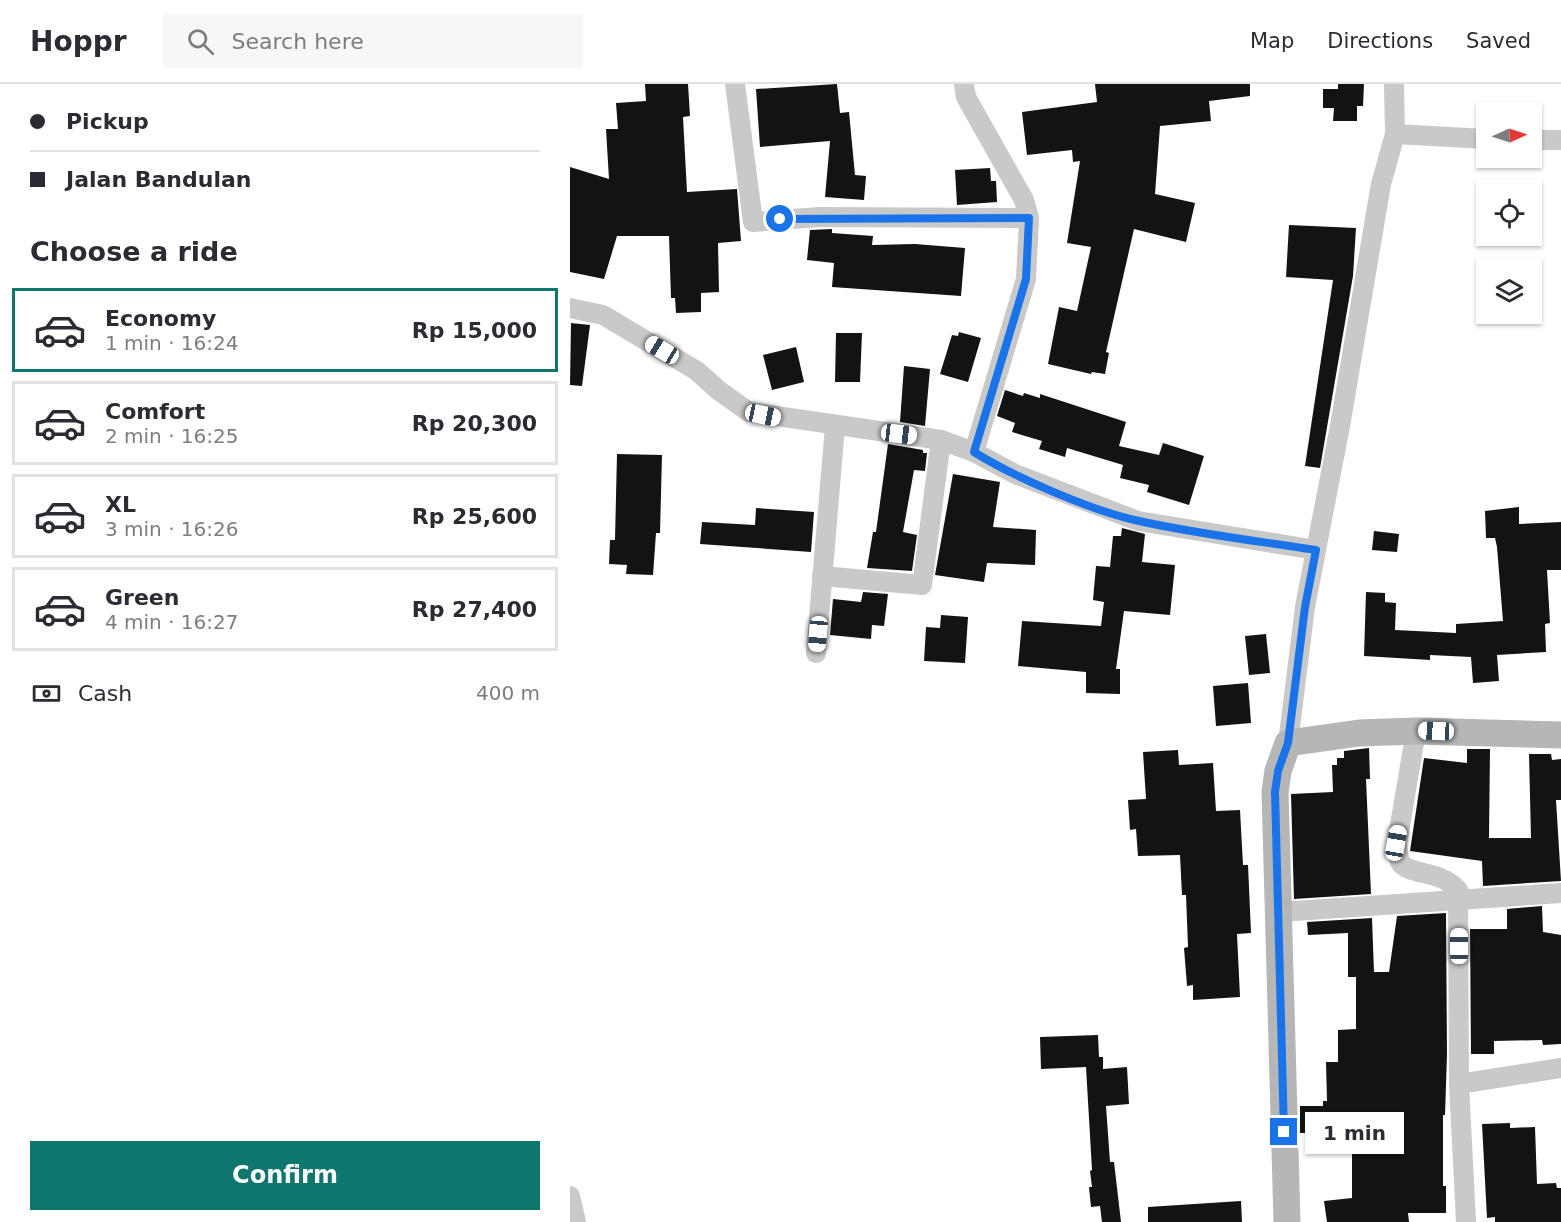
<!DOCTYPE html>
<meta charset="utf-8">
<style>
:root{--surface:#fff;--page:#f7f7f7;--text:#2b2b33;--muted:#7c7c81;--line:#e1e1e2;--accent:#0f766e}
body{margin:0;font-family:"DejaVu Sans",sans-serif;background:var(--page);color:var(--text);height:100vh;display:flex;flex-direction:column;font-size:22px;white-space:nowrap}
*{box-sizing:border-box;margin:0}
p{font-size:20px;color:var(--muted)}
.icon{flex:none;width:33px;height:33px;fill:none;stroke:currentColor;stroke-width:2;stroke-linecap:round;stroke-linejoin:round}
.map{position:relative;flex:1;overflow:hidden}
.sheet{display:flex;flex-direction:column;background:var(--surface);width:570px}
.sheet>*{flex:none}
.banner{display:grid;align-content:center;height:132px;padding:0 30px;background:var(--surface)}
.needle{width:39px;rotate:87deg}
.fabs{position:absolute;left:906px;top:18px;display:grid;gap:12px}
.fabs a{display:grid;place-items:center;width:66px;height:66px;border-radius:0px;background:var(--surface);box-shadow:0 2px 4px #0004;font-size:30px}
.end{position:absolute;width:27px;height:27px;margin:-14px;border:8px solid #1a73e8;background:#fff;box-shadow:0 0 0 3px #fff}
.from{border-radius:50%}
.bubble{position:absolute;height:42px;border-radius:0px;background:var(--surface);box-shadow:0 2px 4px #0004;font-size:20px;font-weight:700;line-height:42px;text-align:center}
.car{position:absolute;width:18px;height:36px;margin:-18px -9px;border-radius:8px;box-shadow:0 0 4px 2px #0007;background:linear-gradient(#fff 24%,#345 0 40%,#fff 0 76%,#345 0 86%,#fff 0)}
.banner b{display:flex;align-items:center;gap:21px;height:57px;font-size:22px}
.banner b+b{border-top:2px solid var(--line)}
.banner i{width:15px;height:15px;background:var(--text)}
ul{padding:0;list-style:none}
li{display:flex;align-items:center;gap:18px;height:84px;margin:0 12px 9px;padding:0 18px;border:3px solid var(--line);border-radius:0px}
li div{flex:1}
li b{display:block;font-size:22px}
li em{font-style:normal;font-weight:700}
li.current{border-color:var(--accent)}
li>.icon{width:54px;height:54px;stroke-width:1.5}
h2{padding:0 30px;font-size:27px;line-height:72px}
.pay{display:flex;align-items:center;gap:15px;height:66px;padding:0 30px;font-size:22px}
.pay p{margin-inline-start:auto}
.button{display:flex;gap:12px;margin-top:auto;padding:12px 30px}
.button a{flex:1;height:69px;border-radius:0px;background:var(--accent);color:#fff;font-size:24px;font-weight:700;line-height:69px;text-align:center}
header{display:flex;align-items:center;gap:36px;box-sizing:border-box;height:84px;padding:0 30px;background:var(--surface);border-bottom:2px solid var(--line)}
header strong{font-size:28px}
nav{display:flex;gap:33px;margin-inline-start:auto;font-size:21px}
.search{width:420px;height:54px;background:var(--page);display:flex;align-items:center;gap:15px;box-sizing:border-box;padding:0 21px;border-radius:0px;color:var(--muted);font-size:22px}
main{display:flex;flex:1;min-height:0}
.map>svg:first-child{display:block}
.building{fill:#131313}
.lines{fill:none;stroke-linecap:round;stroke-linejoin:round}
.street{stroke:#c9c9c9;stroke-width:20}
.secondary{stroke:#b6b6b6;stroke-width:27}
.route{stroke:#1a73e8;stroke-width:8}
</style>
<header>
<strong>Hoppr</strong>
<div class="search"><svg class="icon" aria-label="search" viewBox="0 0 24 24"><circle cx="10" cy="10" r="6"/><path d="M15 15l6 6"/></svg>Search here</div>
<nav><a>Map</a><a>Directions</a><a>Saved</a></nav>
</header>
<main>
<section class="sheet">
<div class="banner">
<b><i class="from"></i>Pickup</b>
<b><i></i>Jalan Bandulan</b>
</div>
<h2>Choose a ride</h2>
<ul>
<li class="current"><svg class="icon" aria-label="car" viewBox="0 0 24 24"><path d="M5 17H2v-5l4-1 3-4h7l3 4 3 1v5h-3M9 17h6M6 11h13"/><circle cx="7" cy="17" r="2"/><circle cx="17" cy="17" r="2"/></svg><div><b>Economy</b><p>1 min · 16:24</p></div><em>Rp 15,000</em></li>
<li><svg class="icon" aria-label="car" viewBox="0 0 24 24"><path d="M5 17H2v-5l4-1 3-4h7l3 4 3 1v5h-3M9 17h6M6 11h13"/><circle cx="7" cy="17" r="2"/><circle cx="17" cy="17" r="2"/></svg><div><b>Comfort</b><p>2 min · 16:25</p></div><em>Rp 20,300</em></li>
<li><svg class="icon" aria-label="car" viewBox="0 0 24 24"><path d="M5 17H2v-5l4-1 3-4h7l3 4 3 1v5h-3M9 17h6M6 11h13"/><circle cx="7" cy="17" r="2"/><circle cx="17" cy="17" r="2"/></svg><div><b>XL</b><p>3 min · 16:26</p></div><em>Rp 25,600</em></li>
<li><svg class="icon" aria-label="car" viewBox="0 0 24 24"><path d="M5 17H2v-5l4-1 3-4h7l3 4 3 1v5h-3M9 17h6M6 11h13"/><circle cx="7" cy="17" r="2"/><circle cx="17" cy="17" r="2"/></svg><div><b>Green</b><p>4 min · 16:27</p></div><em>Rp 27,400</em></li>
</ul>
<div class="pay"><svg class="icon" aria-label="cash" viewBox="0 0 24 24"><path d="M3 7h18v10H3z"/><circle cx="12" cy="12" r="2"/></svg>Cash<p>400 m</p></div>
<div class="button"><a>Confirm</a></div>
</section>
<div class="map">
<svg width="991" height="1138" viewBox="0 0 991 1138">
<rect width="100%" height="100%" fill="#fff"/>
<g class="building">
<path d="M75 0H118L120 32 113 33 117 108 167 105 171 157 148 159 149 208 131 209V228L106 229 105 214H101L99 152H47L34 195 0 188V83L39 95 36 45H48L46 19 76 17Z"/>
<path d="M267 0 270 29 279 28 285 91 296 92 294 116 255 113 260 57 190 63 186 5Z"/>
<path d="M525 0H680V12L639 17 641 37 590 42 585 110 625 119 616 158 564 145 536 268 539 269 535 290 522 288 521 290 478 280 489 223 507 227 521 163 497 159 510 77 503 78 502 66 457 71 452 28 527 18Z"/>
<path d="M768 0H794L793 22H787V37H763L764 24H753V5H768Z"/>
<path d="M420 84 421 97H426L427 118 387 121 385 86Z"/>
<path d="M719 141 786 144 783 192 750 384 735 382 763 196 716 193Z"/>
<path d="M262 145V149L303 152 302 161 345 160 395 164 391 212 262 203 264 179 237 176 240 146Z"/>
<path d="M1 239 20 241 12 302 0 301Z"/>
<path d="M389 248 411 254 398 298 370 290 382 251 388 252Z"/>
<path d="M266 249H292L290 298H265Z"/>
<path d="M226 263 234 298 202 306 193 271Z"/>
<path d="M334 282 360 285 355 342 330 338Z"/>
<path d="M435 306 453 312 454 309 470 314V310L556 338 549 362 589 371 593 359 634 372 619 421 577 408 579 401 550 394 553 381 497 364 495 373 469 365 472 357 442 348 445 339 427 332Z"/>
<path d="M318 360 353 366V369H357L355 387 344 386 333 448 347 451 342 487 297 484 303 448H306Z"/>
<path d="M47 370 92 371 90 449H86L83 491 56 490 57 481 39 480 40 456H45Z"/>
<path d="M383 390 430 398 423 443 466 446 465 481 417 479 414 498 365 491Z"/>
<path d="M949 423V440L991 438V486H977L980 539 975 540 976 568 927 571 929 597 903 599 901 573 860 571V576L794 572 796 508 815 509V518L826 519 825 546 886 549V540L933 537 927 463 925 454H916L915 427Z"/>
<path d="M186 424 244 428 241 468 130 460 132 438 185 441Z"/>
<path d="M552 444 575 450 572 478 605 481 600 531 554 527 546 585H550V610L516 609V588L448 582 452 537 531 542 534 518 523 516 526 482 540 483 543 452H551Z"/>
<path d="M804 447 829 450 827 468 802 466Z"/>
<path d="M293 508 318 510 314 542 302 541 301 555 260 551 263 515 291 518Z"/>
<path d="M371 531 398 533 395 579 354 577 356 543 370 544Z"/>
<path d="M696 550 700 589 679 591 675 552Z"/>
<path d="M678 599 681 639 646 642 643 602Z"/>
<path d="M799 664 800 695H796L801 810 724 815 721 710 763 708 762 681H767V674H774V667Z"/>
<path d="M897 665H920L919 754H961L959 670H981L982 676 991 675V716H986L991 797 913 802 912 777 840 767 854 674 897 679Z"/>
<path d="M608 666 609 681 643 679 646 727 670 726 673 781H678L681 849 667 850 670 913 623 916V901L617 902 614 864 618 863 616 811H612L610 771 568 772 566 745 560 746 558 716 576 715 573 668Z"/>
<path d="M972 822 973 848 991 851V960L973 961 972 956 924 957V970H901L900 845H937V825Z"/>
<path d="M876 829 877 970 875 1031H873V1102H876V1129H838L839 1138H757L754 1117 782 1114V1049H730V1022H753V1017H757L756 978H768V946L786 945V893H778V849L738 851 737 838 802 834 804 888H819L827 832Z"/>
<path d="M528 951 529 973H533V985L557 983 559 1020 536 1022 540 1078H544L551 1138H532L530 1122 521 1123 519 1103H522L520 1087 522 1086 516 983 471 985 470 953Z"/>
<path d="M940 1039V1044L965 1043 967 1100 986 1099 987 1104H991V1138H925V1133L917 1134 912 1040Z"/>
<path d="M671 1117 672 1138H578V1123Z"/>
</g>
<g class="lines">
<g class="street">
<path d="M165 0 183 138 249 133 459 134 456 195 404 368 445 390 568 437 746 466"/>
<path d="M394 0 396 13 454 116 459 134"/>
<path d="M825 50 916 55"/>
<path d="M962 56H991"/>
<path d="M0 224 33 231 127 287 148 306 179 328 371 356 404 368"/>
<path d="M252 492 352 501 371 356"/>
<path d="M246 569 265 342"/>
<path d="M846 647 827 759C828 765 828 773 830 778 838 792 870 785 888 806L889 1000 896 1138"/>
<path d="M718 659 735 523 770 342 811 100 825 50 824 0"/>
<path d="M709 828 991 809"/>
<path d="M889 1000 991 984"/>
<path d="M0 1112 6 1138"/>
</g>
<path class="secondary" d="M717 1138 705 708 708 687 718 659 789 649 846 647 991 651"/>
</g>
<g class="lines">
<path class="route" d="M210 135 459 134 456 195 404 368C444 393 522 427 569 437 627 450 688 457 746 466L735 523 718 659 708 687 705 708 714 1048"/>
</g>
</svg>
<div class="fabs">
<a><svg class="needle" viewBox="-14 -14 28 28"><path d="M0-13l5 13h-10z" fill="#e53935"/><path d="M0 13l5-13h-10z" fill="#7c7c81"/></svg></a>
<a><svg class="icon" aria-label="locate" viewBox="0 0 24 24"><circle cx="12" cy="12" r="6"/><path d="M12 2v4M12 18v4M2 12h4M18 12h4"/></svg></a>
<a><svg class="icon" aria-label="layers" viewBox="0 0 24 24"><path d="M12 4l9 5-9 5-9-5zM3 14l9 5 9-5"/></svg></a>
</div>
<i class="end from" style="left:210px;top:135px"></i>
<i class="end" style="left:714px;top:1048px"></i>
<div class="bubble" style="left:735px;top:1028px;width:99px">1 min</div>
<i class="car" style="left:92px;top:266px;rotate:301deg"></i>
<i class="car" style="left:193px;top:331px;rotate:102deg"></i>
<i class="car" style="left:329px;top:350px;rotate:97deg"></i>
<i class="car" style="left:248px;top:550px;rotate:185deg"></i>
<i class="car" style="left:866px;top:647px;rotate:272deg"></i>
<i class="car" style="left:826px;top:759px;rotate:10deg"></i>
<i class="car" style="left:889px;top:862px;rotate:0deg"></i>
</div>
</main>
